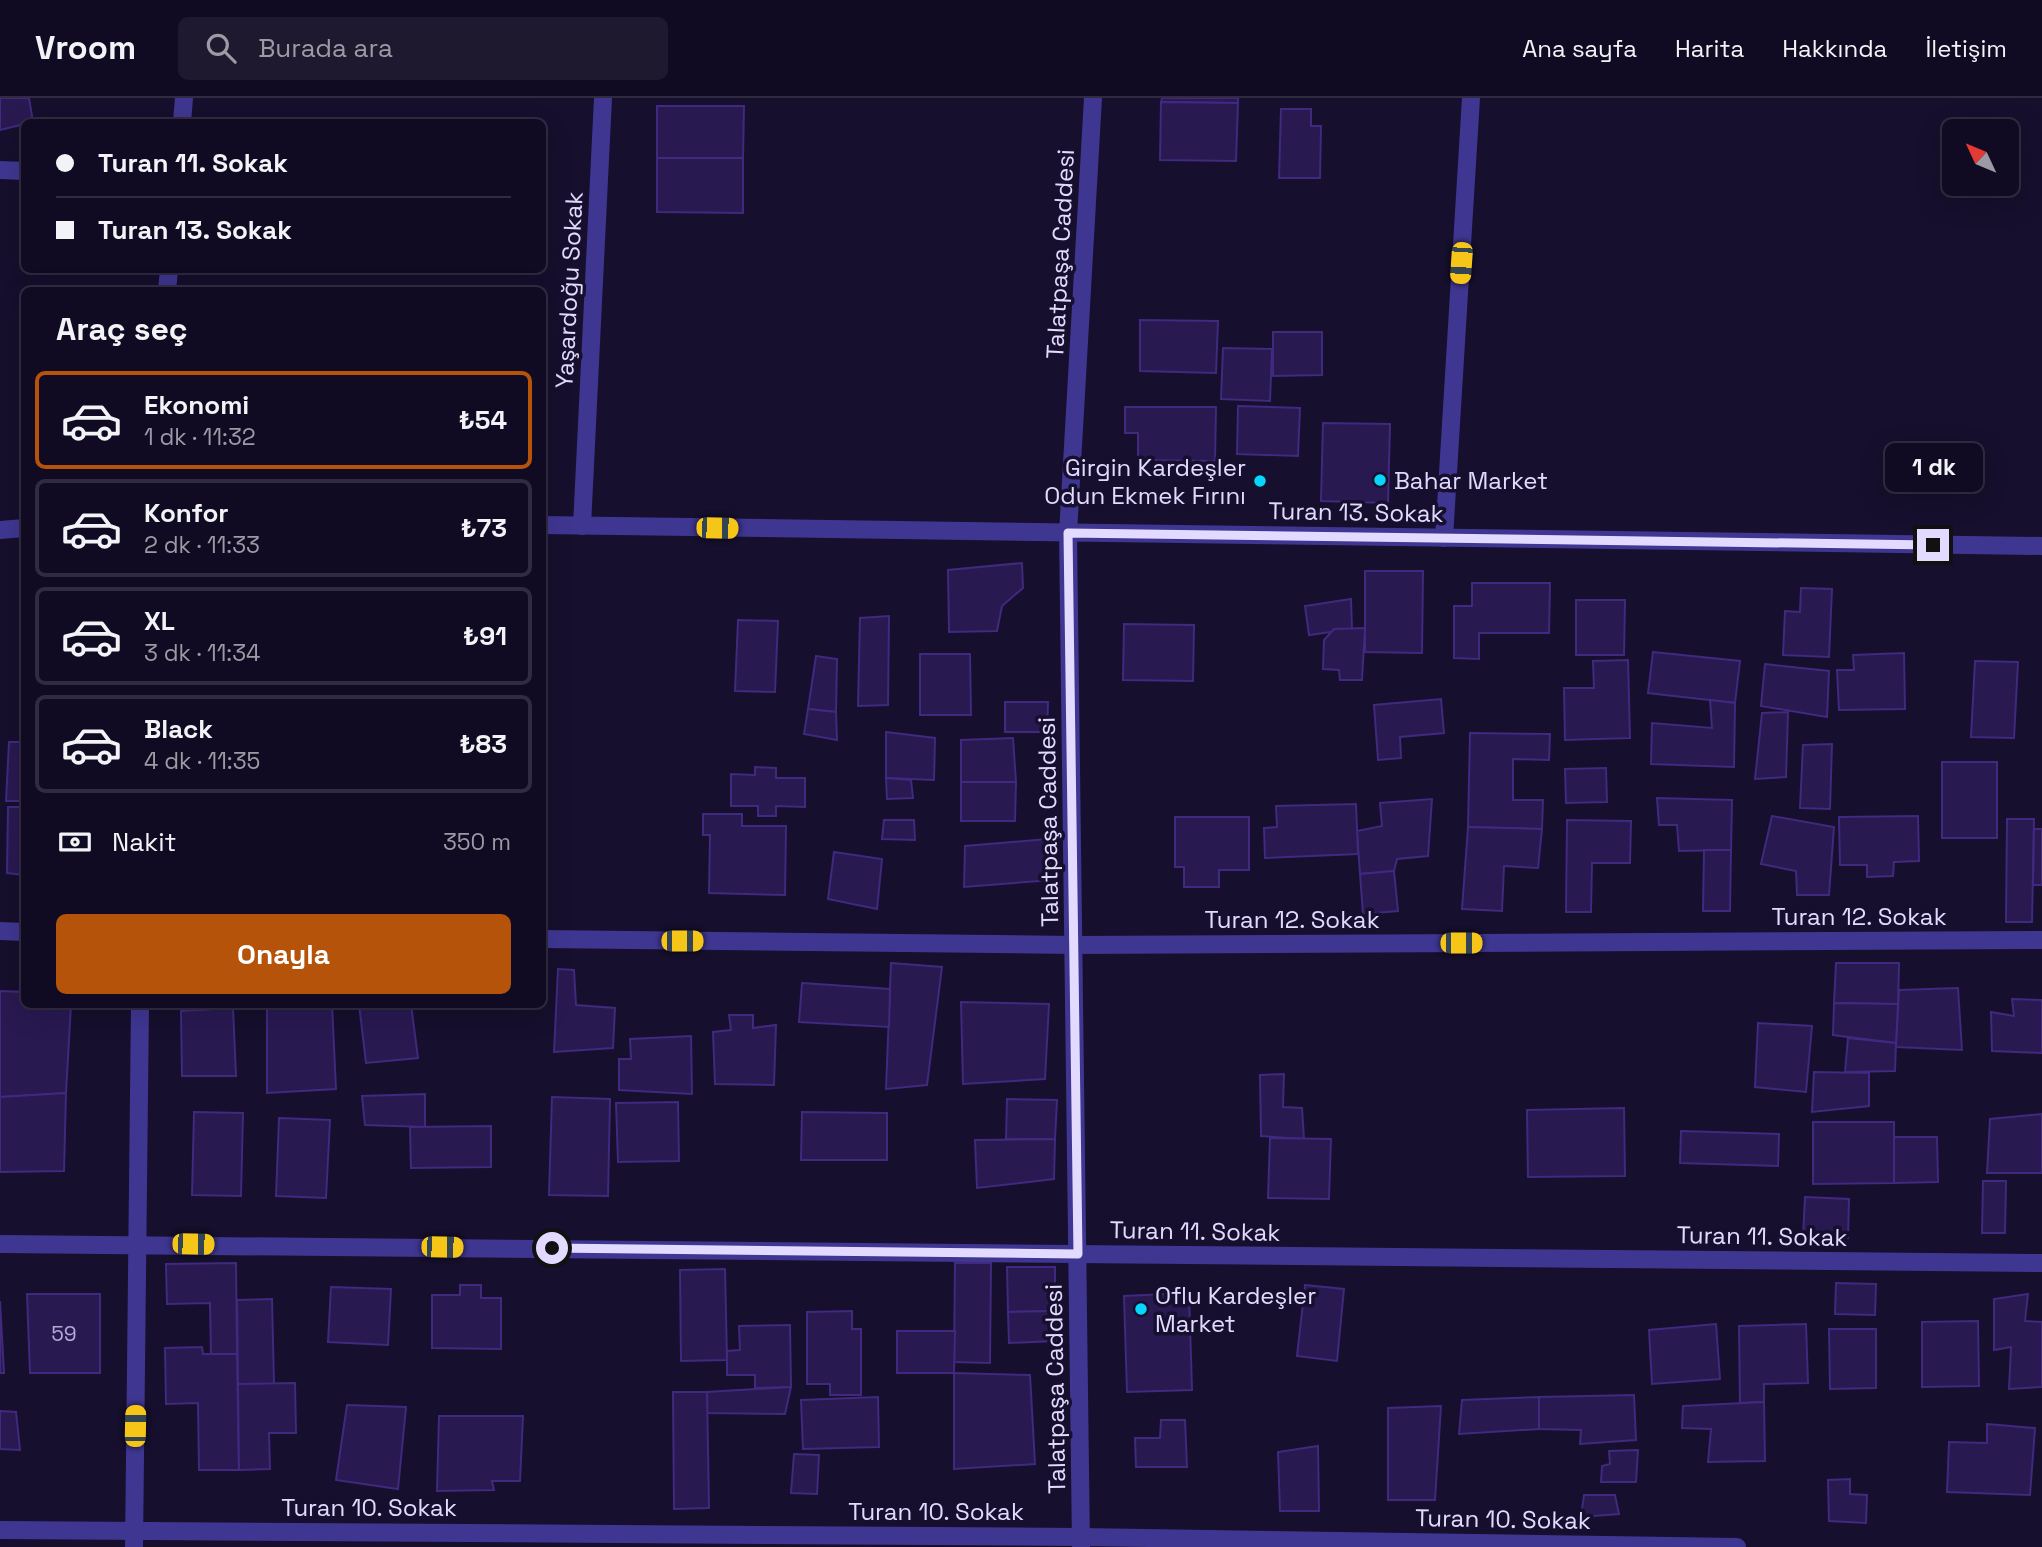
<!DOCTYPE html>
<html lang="tr">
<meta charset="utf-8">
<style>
:root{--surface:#100b22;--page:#1e192f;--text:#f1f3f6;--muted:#9c9ba5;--line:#302b40;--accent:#b45309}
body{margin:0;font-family:"Space Grotesk",sans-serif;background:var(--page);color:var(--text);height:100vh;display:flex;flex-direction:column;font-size:26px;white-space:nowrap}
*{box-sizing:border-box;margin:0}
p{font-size:23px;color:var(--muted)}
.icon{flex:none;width:38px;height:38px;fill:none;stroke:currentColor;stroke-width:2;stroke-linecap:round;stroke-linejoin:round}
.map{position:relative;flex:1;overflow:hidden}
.details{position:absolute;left:21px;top:189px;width:525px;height:721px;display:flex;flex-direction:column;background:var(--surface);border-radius:10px;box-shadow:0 7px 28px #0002,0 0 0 2px var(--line)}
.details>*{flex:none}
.banner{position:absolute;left:21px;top:21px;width:525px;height:154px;border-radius:10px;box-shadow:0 7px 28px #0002,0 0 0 2px var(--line);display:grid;align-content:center;height:154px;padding:0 35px;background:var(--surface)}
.needle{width:46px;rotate:314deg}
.tools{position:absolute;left:1942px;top:21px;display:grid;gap:14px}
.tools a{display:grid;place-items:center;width:77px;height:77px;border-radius:10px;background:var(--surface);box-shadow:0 7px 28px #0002,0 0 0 2px var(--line);font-size:35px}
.end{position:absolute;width:32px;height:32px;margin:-16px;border:9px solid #e2dbff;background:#111;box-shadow:0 0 0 4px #111}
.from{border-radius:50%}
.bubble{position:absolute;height:49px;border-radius:10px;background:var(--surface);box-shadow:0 7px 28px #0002,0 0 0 2px var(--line);font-size:23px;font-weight:700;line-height:49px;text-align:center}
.car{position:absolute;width:21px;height:42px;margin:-21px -10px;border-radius:9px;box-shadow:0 0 5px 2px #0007;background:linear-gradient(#f5c518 24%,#345 0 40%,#f5c518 0 76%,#345 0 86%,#f5c518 0)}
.banner b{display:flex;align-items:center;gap:24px;height:66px;font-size:26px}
.banner b+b{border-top:2px solid var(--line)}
.banner i{width:18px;height:18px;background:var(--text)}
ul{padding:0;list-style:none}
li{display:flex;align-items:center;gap:21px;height:98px;margin:0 14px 10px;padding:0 21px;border:4px solid var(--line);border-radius:10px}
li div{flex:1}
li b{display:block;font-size:26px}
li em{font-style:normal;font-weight:700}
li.selected{border-color:var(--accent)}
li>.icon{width:63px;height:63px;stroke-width:1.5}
h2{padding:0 35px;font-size:32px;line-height:84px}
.pay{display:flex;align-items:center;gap:18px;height:77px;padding:0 35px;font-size:26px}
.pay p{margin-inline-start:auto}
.primary-button{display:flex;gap:14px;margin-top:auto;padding:14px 35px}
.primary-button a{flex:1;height:80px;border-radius:10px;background:var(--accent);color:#fff;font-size:28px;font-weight:700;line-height:80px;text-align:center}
header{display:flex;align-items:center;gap:42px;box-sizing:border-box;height:98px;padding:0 35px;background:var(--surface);border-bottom:2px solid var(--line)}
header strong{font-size:33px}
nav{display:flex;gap:38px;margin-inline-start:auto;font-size:24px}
.search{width:490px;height:63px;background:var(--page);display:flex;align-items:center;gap:18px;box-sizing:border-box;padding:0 24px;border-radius:10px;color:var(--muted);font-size:26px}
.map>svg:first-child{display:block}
.building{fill:#281950;stroke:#40297e;stroke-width:2}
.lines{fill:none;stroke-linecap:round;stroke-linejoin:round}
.minor{stroke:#3f3691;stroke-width:18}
.route{stroke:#e2dbff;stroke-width:9}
.poi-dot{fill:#07d6ff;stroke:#160f2d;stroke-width:2.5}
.labels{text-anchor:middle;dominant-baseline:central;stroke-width:7;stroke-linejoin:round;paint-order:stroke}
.number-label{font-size:21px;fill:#b4aad3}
.street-label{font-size:24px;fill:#e2dbff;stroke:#160f2d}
.poi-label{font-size:24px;fill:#e2dbff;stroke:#160f2d;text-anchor:start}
</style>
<header>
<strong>Vroom</strong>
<div class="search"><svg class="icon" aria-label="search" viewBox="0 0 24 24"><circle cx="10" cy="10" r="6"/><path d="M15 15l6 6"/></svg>Burada ara</div>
<nav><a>Ana sayfa</a><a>Harita</a><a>Hakkında</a><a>İletişim</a></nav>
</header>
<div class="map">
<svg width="2042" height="1449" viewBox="0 0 2042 1449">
<rect width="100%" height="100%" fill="#160f2d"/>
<g class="building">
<path d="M0 0H29L33 24 0 32Z"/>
<path d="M1162 0H1238V5L1161 4Z"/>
<path d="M1161 4 1238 5 1236 63 1160 62Z"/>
<path d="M657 8H744L743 60H657Z"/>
<path d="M1281 11H1311V28H1321L1320 80H1279Z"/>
<path d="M657 60H743V115L657 114Z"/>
<path d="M1140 222 1218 223 1216 275 1140 273Z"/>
<path d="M1273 234H1322V277L1273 278Z"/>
<path d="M1223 250 1272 251 1270 303 1221 301Z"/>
<path d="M1238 308 1300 310 1298 358 1237 356Z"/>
<path d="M1125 309H1216L1215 363 1138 362V335H1125Z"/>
<path d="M1323 325 1390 326 1388 405 1321 403Z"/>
<path d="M1022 465 1023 490 1002 508 997 533 949 534 948 472Z"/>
<path d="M1365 473H1423L1422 555 1365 554Z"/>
<path d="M1472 485H1550L1549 535H1479V561L1454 560V508H1472Z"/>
<path d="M1801 490 1832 491 1829 559 1783 557 1785 513 1800 514Z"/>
<path d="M1351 501 1352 531 1309 537 1305 508Z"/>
<path d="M1576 502H1625L1624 557H1576Z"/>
<path d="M889 518 888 607 858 608 860 520Z"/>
<path d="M738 522 778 523 775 594 735 593Z"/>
<path d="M1124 526 1194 527 1193 583 1123 582Z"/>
<path d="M1365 530 1362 582H1340L1339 572 1323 571 1324 542 1334 531Z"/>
<path d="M1653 554 1740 563 1735 605 1648 595Z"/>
<path d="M1904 555 1905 611 1839 612 1837 572H1854L1853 557Z"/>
<path d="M920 556H970L971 617H920Z"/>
<path d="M816 558 837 561 836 614 808 611Z"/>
<path d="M1628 562 1630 640 1565 642 1564 590H1594L1593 563Z"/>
<path d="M1975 563 2018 564 2014 640 1971 639Z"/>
<path d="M1765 566 1829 573 1827 619 1761 608Z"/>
<path d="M1441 601 1444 635 1400 639 1401 660 1378 662 1374 607Z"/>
<path d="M1710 602 1735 605 1734 669 1651 666 1652 625 1712 630Z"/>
<path d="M1005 604H1048L1047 634H1005Z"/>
<path d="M808 611 836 614 837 642 804 636Z"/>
<path d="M1788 614 1786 679 1755 681 1762 615Z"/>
<path d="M886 634 935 640 934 682 886 680Z"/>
<path d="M1470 635 1550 636 1549 662 1513 661V702H1543L1542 731 1468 729Z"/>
<path d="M1013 640 1016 684H961V642Z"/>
<path d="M9 644H24V703H6Z"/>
<path d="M1832 646 1830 711 1800 710 1803 647Z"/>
<rect x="1942" y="664" width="55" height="76"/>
<path d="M755 669 776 670V680H805V709L776 708V718H758V708H731V676L755 677Z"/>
<path d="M1606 670 1607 704 1566 705 1565 671Z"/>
<path d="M886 680 911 682 913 700 887 701Z"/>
<path d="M961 684H1016L1015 723H961Z"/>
<path d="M1657 700 1732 702 1731 752 1679 753 1677 727H1659Z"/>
<path d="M1432 701 1428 758 1397 761 1394 773 1360 776 1357 733 1382 728 1380 705Z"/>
<path d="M1356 706 1358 756 1265 760 1264 730 1277 729 1276 708Z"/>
<path d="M8 709H24V777L7 775Z"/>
<path d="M703 716H742V728H786L785 797 709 795 710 737H703Z"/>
<path d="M1772 718 1834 729 1829 797H1797L1796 773 1761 766Z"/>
<path d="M1918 718 1919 763 1894 764 1893 778 1867 779V767H1840L1839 719Z"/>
<path d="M1175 719H1249V772H1219V789H1184V769H1175Z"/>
<path d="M2007 721H2034L2032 824H2006Z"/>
<path d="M884 722H914L915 742 882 741Z"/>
<path d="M1567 722 1631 723 1630 765H1592L1591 814H1566Z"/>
<path d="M1468 729 1542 731 1538 770 1504 768 1502 813 1462 811Z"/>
<path d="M2034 731H2042V787H2033Z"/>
<path d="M1047 741 1052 782 964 789 965 748Z"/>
<path d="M1704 752H1731L1730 813H1703Z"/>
<path d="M834 754 882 761 877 811 828 801Z"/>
<path d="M1394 773 1398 813 1363 816 1360 776Z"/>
<path d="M891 865 942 869 927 987 886 991Z"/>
<path d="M1836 865H1899L1898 906 1834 905Z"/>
<path d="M558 871 574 872 576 907 615 910 613 950 554 954Z"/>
<path d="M802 885 890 891 889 929 799 924Z"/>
<path d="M1958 890 1962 952 1896 949 1899 892Z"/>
<path d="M0 893 24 894V906H71L66 995 0 999Z"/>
<path d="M2012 901 2042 902V955L1992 953 1991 914 2014 918Z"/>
<path d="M961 904 1049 906 1045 981 963 986Z"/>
<path d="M1834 905 1898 906 1896 945 1833 937Z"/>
<path d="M267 906H332L336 991 267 995Z"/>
<path d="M359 906H411L418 960 366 965Z"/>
<path d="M233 910 236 978H182L181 913Z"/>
<path d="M729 917H753V930L776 927 774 987 715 986 713 934 731 932Z"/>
<path d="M1758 925 1812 928 1806 994 1755 989Z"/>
<path d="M691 938 692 996 619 992V961H631L630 941Z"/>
<path d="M1848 940 1896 945 1895 973 1845 974Z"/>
<path d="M1814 974 1869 975V1008L1812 1014Z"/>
<path d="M1284 976 1283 1009 1302 1010 1304 1041 1261 1038 1260 977Z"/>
<path d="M66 995 64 1073 0 1074V999Z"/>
<path d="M425 996V1029L365 1027 362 998Z"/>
<path d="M552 999 610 1001 608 1098 549 1097Z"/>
<path d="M1007 1001 1057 1002 1055 1041H1006Z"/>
<path d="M678 1004 679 1063 618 1064 616 1005Z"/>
<path d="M1624 1010 1625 1078 1528 1079 1527 1012Z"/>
<path d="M194 1014 243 1015 241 1098 192 1097Z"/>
<path d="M802 1014 887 1015V1062H801Z"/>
<path d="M2042 1016V1075H1987L1990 1021Z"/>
<path d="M279 1020 330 1022 326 1100 276 1098Z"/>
<path d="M1813 1024H1894V1085L1813 1086Z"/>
<path d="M491 1028V1069L411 1070 410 1029Z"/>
<path d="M1681 1033 1779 1036 1778 1068 1680 1065Z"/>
<path d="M1894 1039H1937L1938 1084 1894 1085Z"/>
<path d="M1270 1040 1331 1041 1329 1101 1268 1100Z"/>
<path d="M1055 1041 1054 1081 977 1090 975 1042Z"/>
<path d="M1983 1083H2006L2005 1135H1982Z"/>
<path d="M1805 1099 1849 1101 1848 1140 1803 1139Z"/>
<path d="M236 1165 237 1256H211L210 1205 167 1206 166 1166Z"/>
<path d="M955 1165H991L990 1265 954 1264Z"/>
<path d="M1007 1169H1055V1213L1008 1214Z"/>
<path d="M725 1171 727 1262 681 1263 680 1172Z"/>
<path d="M1836 1185 1876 1186 1875 1217 1835 1216Z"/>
<path d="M460 1187H481V1200H501V1251L432 1250V1197H460Z"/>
<path d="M1305 1187 1344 1191 1337 1263 1297 1258Z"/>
<path d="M331 1189 391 1191 388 1247 328 1244Z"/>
<path d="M1189 1195 1192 1292 1127 1294 1124 1198Z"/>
<path d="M27 1196H100V1275H30Z"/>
<path d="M2028 1196 2025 1223 2042 1224V1289L2009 1291 2011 1249 1994 1252V1201Z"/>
<path d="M272 1201 274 1286H238L237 1202Z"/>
<path d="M0 1203 4 1275H0Z"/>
<path d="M852 1213V1231H861V1297H830V1286H807V1214Z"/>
<path d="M1055 1213 1056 1243 1009 1245 1008 1214Z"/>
<path d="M1978 1223 1979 1288 1922 1289V1224Z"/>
<path d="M1716 1226 1720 1281 1652 1286 1649 1232Z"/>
<path d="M1806 1226 1808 1285 1764 1286V1304L1740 1305 1739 1228Z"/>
<path d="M790 1227 791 1289 755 1290V1277H727V1253L740 1252 739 1228Z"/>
<path d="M1829 1231H1876V1290L1830 1291Z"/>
<path d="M897 1233H955L954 1275H897Z"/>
<path d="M202 1249 203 1256H237L239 1372H199L198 1305 166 1306 165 1250Z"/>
<path d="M954 1275 1030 1277 1035 1366 954 1371Z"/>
<path d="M295 1285 296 1335H269L270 1371 239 1372 238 1286Z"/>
<path d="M791 1289 785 1316 705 1315 707 1294Z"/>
<path d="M673 1294H707L709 1410 674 1411Z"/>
<path d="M1634 1297 1636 1342 1580 1346 1581 1332 1539 1331V1299Z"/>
<path d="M878 1299 879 1349 803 1351 801 1302Z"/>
<path d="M1539 1299V1331L1459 1336 1462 1302Z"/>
<path d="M1764 1304 1765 1363 1708 1364 1711 1331 1682 1330 1683 1308Z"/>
<path d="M347 1307 406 1309 398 1391 336 1382Z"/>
<path d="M1441 1308 1435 1402H1388V1310Z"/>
<path d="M0 1313 16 1314 20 1352 0 1351Z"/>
<path d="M439 1318H523L520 1383H492L494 1392 437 1393Z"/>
<path d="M1161 1322H1185L1187 1369H1136L1135 1340H1160Z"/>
<path d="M1987 1326 2035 1330 2030 1397 1947 1394 1949 1344 1987 1345Z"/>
<path d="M1318 1348 1319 1413H1280L1278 1354Z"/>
<path d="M1638 1352 1636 1384H1601L1602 1368 1610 1366 1609 1353Z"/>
<path d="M794 1356 819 1357 817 1396 791 1395Z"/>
<path d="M1850 1381V1396L1867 1397 1866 1425 1829 1423 1828 1382Z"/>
<path d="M1584 1397H1615L1619 1416 1581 1419Z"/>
</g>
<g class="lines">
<g class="minor">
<path d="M182 24 184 0"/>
<path d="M0 72 24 73"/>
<path d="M167 192 169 172"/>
<path d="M542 427 2042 448"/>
<path d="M582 428 603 0"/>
<path d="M0 432 24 430"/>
<path d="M1444 440 1471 0"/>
<path d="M0 833 24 834"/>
<path d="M542 841 1074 847 2042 842"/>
<path d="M0 1146 2042 1165"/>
<path d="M0 1432 1081 1439 1737 1449"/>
<path d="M134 1449 140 906"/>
<path d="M1081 1449 1068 435 1093 0"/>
</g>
</g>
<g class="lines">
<path class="route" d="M552 1150 1078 1156 1068 435 1933 447"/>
</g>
<g class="poi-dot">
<circle cx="1380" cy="382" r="7"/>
<circle cx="1260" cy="383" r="7"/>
<circle cx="1141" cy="1211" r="7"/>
</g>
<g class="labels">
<g class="number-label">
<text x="64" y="1235">59</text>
</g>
<g class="street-label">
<text transform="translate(1060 156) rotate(-87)">Talatpaşa Caddesi</text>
<text transform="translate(569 192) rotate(-87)">Yaşardoğu Sokak</text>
<text transform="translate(1356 414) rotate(1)">Turan 13. Sokak</text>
<text transform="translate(1048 724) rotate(-91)">Talatpaşa Caddesi</text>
<text x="1859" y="818">Turan 12. Sokak</text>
<text x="1292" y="821">Turan 12. Sokak</text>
<text transform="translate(1195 1133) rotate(1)">Turan 11. Sokak</text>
<text transform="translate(1762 1138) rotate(1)">Turan 11. Sokak</text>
<text transform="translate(1055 1291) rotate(-91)">Talatpaşa Caddesi</text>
<text x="369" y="1409">Turan 10. Sokak</text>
<text x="936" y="1413">Turan 10. Sokak</text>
<text transform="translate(1503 1421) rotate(1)">Turan 10. Sokak</text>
</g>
<g class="poi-label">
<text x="1246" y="369" text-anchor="end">Girgin Kardeşler<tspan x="1246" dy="28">Odun Ekmek Fırını</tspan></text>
<text x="1394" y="382">Bahar Market</text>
<text x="1155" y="1197">Oflu Kardeşler<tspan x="1155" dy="28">Market</tspan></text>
</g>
</g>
</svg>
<div class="tools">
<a><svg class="needle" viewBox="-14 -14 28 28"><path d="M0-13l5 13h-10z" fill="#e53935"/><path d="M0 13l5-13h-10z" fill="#9c9ba5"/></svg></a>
</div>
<i class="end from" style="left:552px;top:1150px"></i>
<i class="end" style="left:1933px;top:447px"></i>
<div class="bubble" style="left:1885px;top:345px;width:98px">1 dk</div>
<i class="car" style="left:1461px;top:165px;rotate:184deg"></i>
<i class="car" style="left:717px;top:430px;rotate:91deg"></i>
<i class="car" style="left:682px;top:843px;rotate:90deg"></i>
<i class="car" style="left:1461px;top:845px;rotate:90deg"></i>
<i class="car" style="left:193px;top:1146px;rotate:91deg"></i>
<i class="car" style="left:442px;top:1149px;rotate:91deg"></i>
<i class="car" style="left:135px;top:1328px;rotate:1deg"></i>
<div class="banner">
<b><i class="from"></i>Turan 11. Sokak</b>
<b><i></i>Turan 13. Sokak</b>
</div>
<section class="details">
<h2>Araç seç</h2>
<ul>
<li class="selected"><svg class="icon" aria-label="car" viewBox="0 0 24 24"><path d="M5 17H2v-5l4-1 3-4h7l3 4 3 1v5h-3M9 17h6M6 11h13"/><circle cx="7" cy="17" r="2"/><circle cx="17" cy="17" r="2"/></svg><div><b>Ekonomi</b><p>1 dk · 11:32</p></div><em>₺54</em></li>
<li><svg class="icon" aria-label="car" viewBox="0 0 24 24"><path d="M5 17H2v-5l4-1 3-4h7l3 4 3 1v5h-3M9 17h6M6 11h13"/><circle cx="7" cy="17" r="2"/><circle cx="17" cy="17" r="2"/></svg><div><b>Konfor</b><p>2 dk · 11:33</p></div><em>₺73</em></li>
<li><svg class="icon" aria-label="car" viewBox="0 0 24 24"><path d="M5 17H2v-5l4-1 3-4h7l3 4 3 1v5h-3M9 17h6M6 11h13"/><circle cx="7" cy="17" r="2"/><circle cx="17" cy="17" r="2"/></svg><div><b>XL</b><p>3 dk · 11:34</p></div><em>₺91</em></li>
<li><svg class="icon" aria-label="car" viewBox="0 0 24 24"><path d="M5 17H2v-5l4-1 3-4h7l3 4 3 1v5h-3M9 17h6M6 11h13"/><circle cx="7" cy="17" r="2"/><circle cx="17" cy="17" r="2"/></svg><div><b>Black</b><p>4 dk · 11:35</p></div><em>₺83</em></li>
</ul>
<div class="pay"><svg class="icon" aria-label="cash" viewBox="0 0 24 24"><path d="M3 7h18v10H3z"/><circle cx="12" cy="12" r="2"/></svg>Nakit<p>350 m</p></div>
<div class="primary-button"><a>Onayla</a></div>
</section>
</div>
